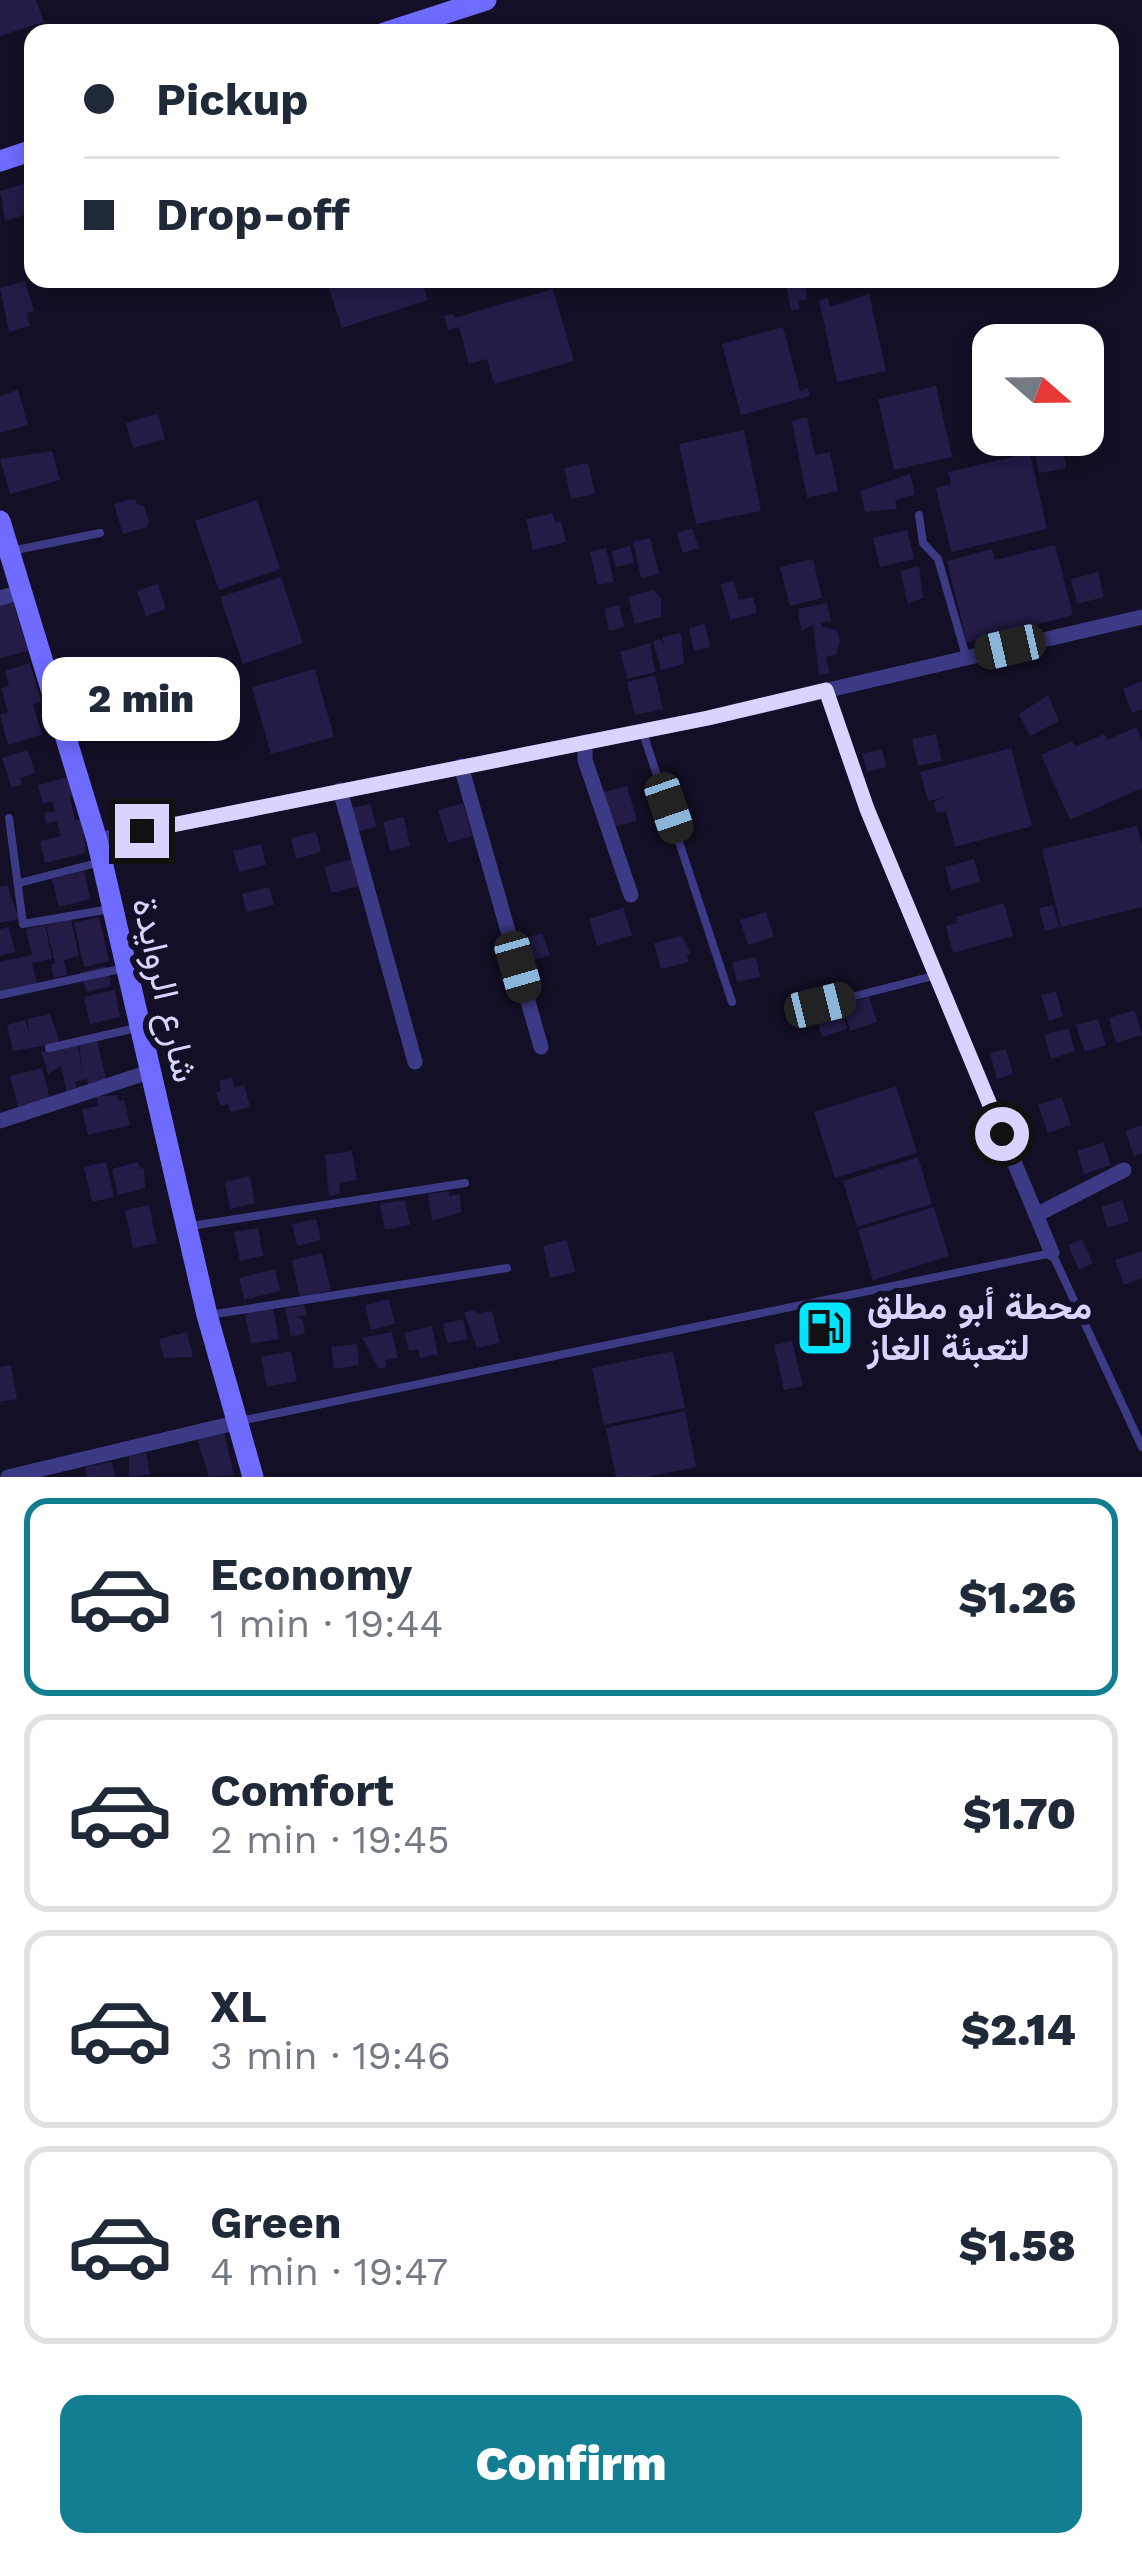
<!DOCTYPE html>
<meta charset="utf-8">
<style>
:root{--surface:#fff;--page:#f6f6f7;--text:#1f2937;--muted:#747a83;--line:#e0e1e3;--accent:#117e91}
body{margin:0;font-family:"Work Sans",Vazirmatn,sans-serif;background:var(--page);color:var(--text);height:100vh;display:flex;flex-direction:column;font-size:45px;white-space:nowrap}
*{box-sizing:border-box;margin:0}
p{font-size:39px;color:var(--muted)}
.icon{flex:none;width:66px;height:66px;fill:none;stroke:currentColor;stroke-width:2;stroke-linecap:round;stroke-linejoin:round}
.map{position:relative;height:1477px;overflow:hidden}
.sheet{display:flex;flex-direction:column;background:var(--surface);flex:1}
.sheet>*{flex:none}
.hud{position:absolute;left:24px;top:24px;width:1095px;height:264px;border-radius:24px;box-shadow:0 6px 18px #0003;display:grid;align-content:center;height:264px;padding:0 60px;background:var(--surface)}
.needle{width:78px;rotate:110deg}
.fabs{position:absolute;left:972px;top:324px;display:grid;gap:24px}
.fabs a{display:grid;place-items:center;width:132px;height:132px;border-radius:24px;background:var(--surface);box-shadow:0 6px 18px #0003;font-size:60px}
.end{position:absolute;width:54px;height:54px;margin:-27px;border:15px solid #d9d4ff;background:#111;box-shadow:0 0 0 6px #111}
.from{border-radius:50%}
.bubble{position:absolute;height:84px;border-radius:24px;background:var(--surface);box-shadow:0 6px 18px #0003;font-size:39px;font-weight:800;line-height:84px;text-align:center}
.car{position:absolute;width:36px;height:72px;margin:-36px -18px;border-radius:15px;box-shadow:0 0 9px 3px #0007;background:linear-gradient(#222 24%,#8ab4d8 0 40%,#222 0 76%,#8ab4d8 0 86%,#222 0)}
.hud b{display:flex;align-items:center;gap:42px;height:114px;font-size:45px}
.hud b+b{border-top:3px solid var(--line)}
.hud i{width:30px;height:30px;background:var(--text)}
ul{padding:21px 0 0;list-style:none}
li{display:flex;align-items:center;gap:36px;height:198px;margin:0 24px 18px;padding:0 36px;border:6px solid var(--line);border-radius:24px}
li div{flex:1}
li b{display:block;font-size:45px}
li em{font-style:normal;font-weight:800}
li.on{border-color:var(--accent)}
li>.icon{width:108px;height:108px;stroke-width:1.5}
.primary-button{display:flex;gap:24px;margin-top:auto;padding:24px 60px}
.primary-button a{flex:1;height:138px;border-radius:24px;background:var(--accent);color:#fff;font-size:48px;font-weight:800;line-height:138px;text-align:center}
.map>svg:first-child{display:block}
.building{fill:#241b47}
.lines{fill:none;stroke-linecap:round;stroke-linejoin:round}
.lane{stroke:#3d3a85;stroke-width:8}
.street{stroke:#3d3a85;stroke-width:15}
.secondary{stroke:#6f6bff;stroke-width:21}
.route{stroke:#d9d4ff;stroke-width:15}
.labels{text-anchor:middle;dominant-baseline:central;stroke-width:12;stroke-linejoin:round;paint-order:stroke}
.street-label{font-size:36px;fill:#d9d4ff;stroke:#130f26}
.poi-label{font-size:36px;font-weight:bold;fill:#d9d4ff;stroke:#130f26;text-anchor:start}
</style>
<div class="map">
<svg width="1142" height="1477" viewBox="0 0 1142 1477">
<rect width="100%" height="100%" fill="#130f26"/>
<g class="building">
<path d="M0 0H36L44 22 0 36Z"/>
<path d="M27 183 33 212 5 221 0 191Z"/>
<path d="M326 279H421L428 300 342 328Z"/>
<path d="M804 280 807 299 798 301 800 309 791 311 786 284Z"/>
<path d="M25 281 34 311 26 313 30 326 9 332 0 288Z"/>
<path d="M553 289 574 361 494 384 487 359 469 364 459 327 448 330 444 316 453 314 454 318Z"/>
<path d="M869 294 886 371 837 382 819 300 828 298 830 307Z"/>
<path d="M783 327 800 391 808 388 810 396 741 415 722 344Z"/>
<path d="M936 386 952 457 894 470 878 399Z"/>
<path d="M18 390 28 425 0 433V396Z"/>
<path d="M158 413 165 439 133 448 126 423Z"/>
<path d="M807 417 815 455 830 452 838 491 807 498 792 421Z"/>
<path d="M744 430 761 511 696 524 679 444Z"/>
<path d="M1062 444 1066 468 1039 473 1034 449Z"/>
<path d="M52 451 60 480 10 494 0 459Z"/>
<path d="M1030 453 1047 529 951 552 936 488 951 484 948 472Z"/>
<path d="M588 463 595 494 571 499 564 468Z"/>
<path d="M910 474 915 495 895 500 897 509 865 512 860 491Z"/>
<path d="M135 498 137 504 144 506 149 521 147 527 123 534 114 504Z"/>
<path d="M257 500 280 569 219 590 195 521Z"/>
<path d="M553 513 555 523 561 521 566 542 533 550 526 519Z"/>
<path d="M692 528 699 548 683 553 677 533Z"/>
<path d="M907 530 914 559 880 567 873 538Z"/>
<path d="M650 538 659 574 641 578 633 542Z"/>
<path d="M1055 545 1073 615 967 643 947 561 992 549 995 560Z"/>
<path d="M630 546 634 563 615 567 612 551Z"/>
<path d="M606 548 614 582 598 585 590 552Z"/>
<path d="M813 559 822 598 790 606 780 567Z"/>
<path d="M919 566 923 598 908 604 900 571Z"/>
<path d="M1098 572 1104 597 1077 604 1071 579Z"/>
<path d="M281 577 303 643 243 664 220 597Z"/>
<path d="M734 581 739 600 753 597 757 613 730 620 721 584Z"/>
<path d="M158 584 166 609 146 616 137 591Z"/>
<path d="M654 590 661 598V617L635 624 628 597Z"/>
<path d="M10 594 28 651 0 658V596Z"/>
<path d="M827 603 831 621 821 623 822 627 837 630 840 642 836 655 826 657 830 673 819 675 813 625 801 631 798 609Z"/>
<path d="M619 605 624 627 609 631 604 609Z"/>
<path d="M705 624 710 647 694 651 689 628Z"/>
<path d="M681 633 684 664 661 670 653 641 660 639 665 647 662 637Z"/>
<path d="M650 643 655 672 627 679 620 652Z"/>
<path d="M30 663 41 702 33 704 42 735 8 745 0 715 8 712 1 688 9 686 5 671Z"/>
<path d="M315 669 334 737 271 754 252 687Z"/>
<path d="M655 675 663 709 635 715 627 682Z"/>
<path d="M1142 681V709L1132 713 1123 689Z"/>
<path d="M1048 695 1059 721 1030 736 1019 714Z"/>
<path d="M1136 727 1142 742V788L1070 820 1041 755 1072 741 1075 747 1104 734 1107 740Z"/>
<path d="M936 734 942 761 918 766 912 739Z"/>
<path d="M1011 748 1032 826 955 847 946 811 937 813 933 802 946 797 928 801 920 772Z"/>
<path d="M882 749 886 767 867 772 862 754Z"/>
<path d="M28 750 35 773 20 778 22 785 12 788 2 758Z"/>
<path d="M71 776 76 795 70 797 75 821 82 819 86 853 45 863 40 841 61 836 57 821 46 824 44 813 55 811 52 801 43 804 38 785Z"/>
<path d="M627 786 637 821 609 828 600 793Z"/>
<path d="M463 803 472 836 448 843 438 810Z"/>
<path d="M371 804 376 827 355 832 350 808Z"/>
<path d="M404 817 410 846 390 851 383 822Z"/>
<path d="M1137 826 1142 846V907L1061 927 1042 849Z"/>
<path d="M316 832 321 852 296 859 291 838Z"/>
<path d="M261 844 266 865 239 872 233 851Z"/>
<path d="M352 859 359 886 332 893 324 867Z"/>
<path d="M974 859 980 882 951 890 945 867Z"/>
<path d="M84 871 90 899 59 907 52 879Z"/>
<path d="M7 885 19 919 0 923V887Z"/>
<path d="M269 887 274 905 246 912 242 894Z"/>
<path d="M1004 903 1013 936 953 953 946 926 957 923 956 917Z"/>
<path d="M1053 905 1059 927 1045 931 1039 908Z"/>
<path d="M623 908 632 935 597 946 589 919Z"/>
<path d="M766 912 774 937 748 945 740 920Z"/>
<path d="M99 917 109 961 84 967 74 923Z"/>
<path d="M71 919 79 956 64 960 67 975 54 978 51 964 55 963 46 925Z"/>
<path d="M45 925 52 959 32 963 37 983 0 991V962L32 955 26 929Z"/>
<path d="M9 927 15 952 0 956V929Z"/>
<path d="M542 933 550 955 525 963 517 941Z"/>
<path d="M682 936 691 954 687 955 689 962 661 969 654 943Z"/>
<path d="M756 957 760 977 737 982 732 962Z"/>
<path d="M107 966 111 986 86 992 81 972Z"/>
<path d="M115 990 120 1017 90 1024 84 997Z"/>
<path d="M1056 991 1063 1016 1049 1021 1041 995Z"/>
<path d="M869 997 877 1022 850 1031 843 1005Z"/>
<path d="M839 1002 847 1029 822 1037 814 1010Z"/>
<path d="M1135 1010 1142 1035 1116 1043 1109 1018Z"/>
<path d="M50 1014 60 1043 13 1051 7 1025 25 1020 30 1035 27 1019Z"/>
<path d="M1098 1019 1106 1045 1085 1052 1076 1025Z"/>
<path d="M1068 1028 1075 1051 1051 1059 1044 1035Z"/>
<path d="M97 1040 107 1082 89 1087 87 1079 75 1082 77 1091 67 1094 61 1066 48 1074 41 1052 77 1044 83 1073 79 1044Z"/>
<path d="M1006 1049 1013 1074 997 1079 990 1053Z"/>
<path d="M42 1068 50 1099 18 1107 10 1076Z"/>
<path d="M232 1077 235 1087 244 1085 250 1107 230 1112 228 1104 220 1106 216 1092 221 1091 219 1081Z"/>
<path d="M896 1086 917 1153 835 1178 814 1112Z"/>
<path d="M117 1095 118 1101 124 1100 130 1125 88 1135 82 1109 98 1106 96 1096Z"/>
<path d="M1062 1097 1071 1125 1048 1133 1038 1105Z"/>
<path d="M1142 1125V1153L1134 1156 1125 1131Z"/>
<path d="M1103 1142 1111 1165 1084 1174 1077 1151Z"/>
<path d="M352 1151 357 1180 339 1183 340 1194 329 1196 325 1155Z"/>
<path d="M918 1157 932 1204 857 1227 843 1181Z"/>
<path d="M106 1162 114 1197 92 1202 84 1167Z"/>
<path d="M138 1162 140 1169 144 1168 145 1188 118 1195 112 1169Z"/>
<path d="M250 1176 255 1203 230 1209 225 1182Z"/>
<path d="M449 1191V1196L460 1194 461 1212 432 1221 428 1194Z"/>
<path d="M405 1200 410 1225 385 1230 380 1204Z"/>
<path d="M1122 1200 1129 1221 1108 1228 1101 1207Z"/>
<path d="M149 1205 157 1243 133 1248 125 1210Z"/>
<path d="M934 1207 949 1256 873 1280 858 1230Z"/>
<path d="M316 1219 321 1240 297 1246 292 1224Z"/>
<path d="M258 1228 263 1256 240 1261 234 1232Z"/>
<path d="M1082 1239 1093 1263 1079 1270 1068 1245Z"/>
<path d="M567 1240 575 1272 550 1278 543 1246Z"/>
<path d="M1142 1251V1278L1124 1285 1115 1260Z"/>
<path d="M322 1253 331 1290 300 1298 292 1260Z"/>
<path d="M275 1269 280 1291 244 1300 239 1278Z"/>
<path d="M389 1299 395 1324 371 1330 365 1305Z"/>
<path d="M304 1305 307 1315 296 1317 303 1320 305 1333 291 1337 285 1308Z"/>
<path d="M273 1308 279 1339 251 1344 245 1314Z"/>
<path d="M476 1310 477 1314 492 1311 500 1343 477 1348 464 1312Z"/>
<path d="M837 1312 840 1329 807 1335 804 1318Z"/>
<path d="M463 1319 468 1339 447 1343 443 1324Z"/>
<path d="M432 1326 438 1354 420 1358 418 1349 409 1351 404 1333Z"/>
<path d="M187 1332 193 1357 164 1358 159 1339Z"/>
<path d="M392 1332 398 1358 385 1360 387 1367 379 1369 362 1338Z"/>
<path d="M792 1341 803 1386 784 1390 774 1345Z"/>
<path d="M357 1344 359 1365 334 1369 331 1347Z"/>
<path d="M291 1351 297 1381 267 1387 261 1357Z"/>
<path d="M673 1351 685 1408 604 1425 592 1368Z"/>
<path d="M11 1365 17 1399 0 1402V1367Z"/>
<path d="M685 1411 696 1467 647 1477H616L606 1428Z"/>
<path d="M224 1432 234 1475 209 1477 197 1438Z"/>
<path d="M146 1453 150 1474 129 1477V1456Z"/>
<path d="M112 1462 115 1477H87L85 1467Z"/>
</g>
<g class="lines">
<g class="lane">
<path d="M919 515 923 543 938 559 966 656"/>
<path d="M11 551 100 533"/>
<path d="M643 733 732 1002"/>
<path d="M9 818 23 924 110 909"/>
<path d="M19 883 101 862"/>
<path d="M0 995 125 968"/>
<path d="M820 1005 937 975"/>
<path d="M49 1048 136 1028"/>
<path d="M191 1226 465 1183"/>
<path d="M209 1315 507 1268"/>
<path d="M240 1421 1052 1253 1142 1447"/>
</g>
<g class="street">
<path d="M0 598 24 591"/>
<path d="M826 690 867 809 1052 1253"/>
<path d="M585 742V760L631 895"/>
<path d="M461 766 541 1047"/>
<path d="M340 790 415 1062"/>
<path d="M97 840 708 718 1142 617"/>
<path d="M0 1121 149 1072"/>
<path d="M1036 1215 1124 1170"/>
<path d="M8 1477 239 1422"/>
</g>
<g class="secondary">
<path d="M384 33 486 0"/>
<path d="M0 161 33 150"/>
<path d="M0 521 97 840 207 1315 253 1477"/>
</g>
</g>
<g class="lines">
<path class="route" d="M142 831 708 718 826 690 867 809 1002 1134"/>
</g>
<defs>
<g id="fuel-square" transform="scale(3)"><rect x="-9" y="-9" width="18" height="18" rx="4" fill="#00e5ff" stroke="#130f26"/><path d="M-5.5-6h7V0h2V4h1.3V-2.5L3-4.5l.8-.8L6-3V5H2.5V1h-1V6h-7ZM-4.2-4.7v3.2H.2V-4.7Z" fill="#111"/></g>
</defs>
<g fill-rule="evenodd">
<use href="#fuel-square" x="825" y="1328"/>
</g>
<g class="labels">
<g class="street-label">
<text transform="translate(165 990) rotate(77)">شارع الروايدة</text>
</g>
<g class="poi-label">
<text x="867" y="1307">محطة أبو مطلق<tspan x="867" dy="41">لتعبئة الغاز</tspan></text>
</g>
</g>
</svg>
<div class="fabs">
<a><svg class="needle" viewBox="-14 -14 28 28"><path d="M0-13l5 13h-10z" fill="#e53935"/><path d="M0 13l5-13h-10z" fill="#747a83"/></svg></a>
</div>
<i class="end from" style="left:1002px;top:1134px"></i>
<i class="end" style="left:142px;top:831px"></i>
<div class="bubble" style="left:42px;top:657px;width:198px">2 min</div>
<i class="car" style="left:1010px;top:647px;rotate:257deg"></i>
<i class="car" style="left:669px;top:808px;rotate:161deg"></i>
<i class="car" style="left:518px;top:967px;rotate:164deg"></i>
<i class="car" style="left:820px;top:1005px;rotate:76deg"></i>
<div class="hud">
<b><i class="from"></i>Pickup</b>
<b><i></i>Drop-off</b>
</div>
</div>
<section class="sheet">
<ul>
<li class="on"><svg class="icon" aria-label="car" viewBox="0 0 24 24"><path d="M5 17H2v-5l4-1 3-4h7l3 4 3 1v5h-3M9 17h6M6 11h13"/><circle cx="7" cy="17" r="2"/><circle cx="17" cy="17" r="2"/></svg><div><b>Economy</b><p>1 min · 19:44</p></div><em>$1.26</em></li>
<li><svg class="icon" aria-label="car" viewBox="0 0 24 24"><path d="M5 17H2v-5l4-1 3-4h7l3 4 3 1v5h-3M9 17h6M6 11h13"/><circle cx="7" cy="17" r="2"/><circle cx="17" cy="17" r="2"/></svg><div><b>Comfort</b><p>2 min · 19:45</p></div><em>$1.70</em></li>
<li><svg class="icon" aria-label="car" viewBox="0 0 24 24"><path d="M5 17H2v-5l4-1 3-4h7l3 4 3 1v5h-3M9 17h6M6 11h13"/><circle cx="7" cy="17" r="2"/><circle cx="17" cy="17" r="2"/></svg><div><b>XL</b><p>3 min · 19:46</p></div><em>$2.14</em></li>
<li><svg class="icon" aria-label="car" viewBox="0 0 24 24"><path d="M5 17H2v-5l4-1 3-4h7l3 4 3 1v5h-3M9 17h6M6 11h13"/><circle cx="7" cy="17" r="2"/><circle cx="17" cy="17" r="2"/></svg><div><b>Green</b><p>4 min · 19:47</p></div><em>$1.58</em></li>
</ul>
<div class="primary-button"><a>Confirm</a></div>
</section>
